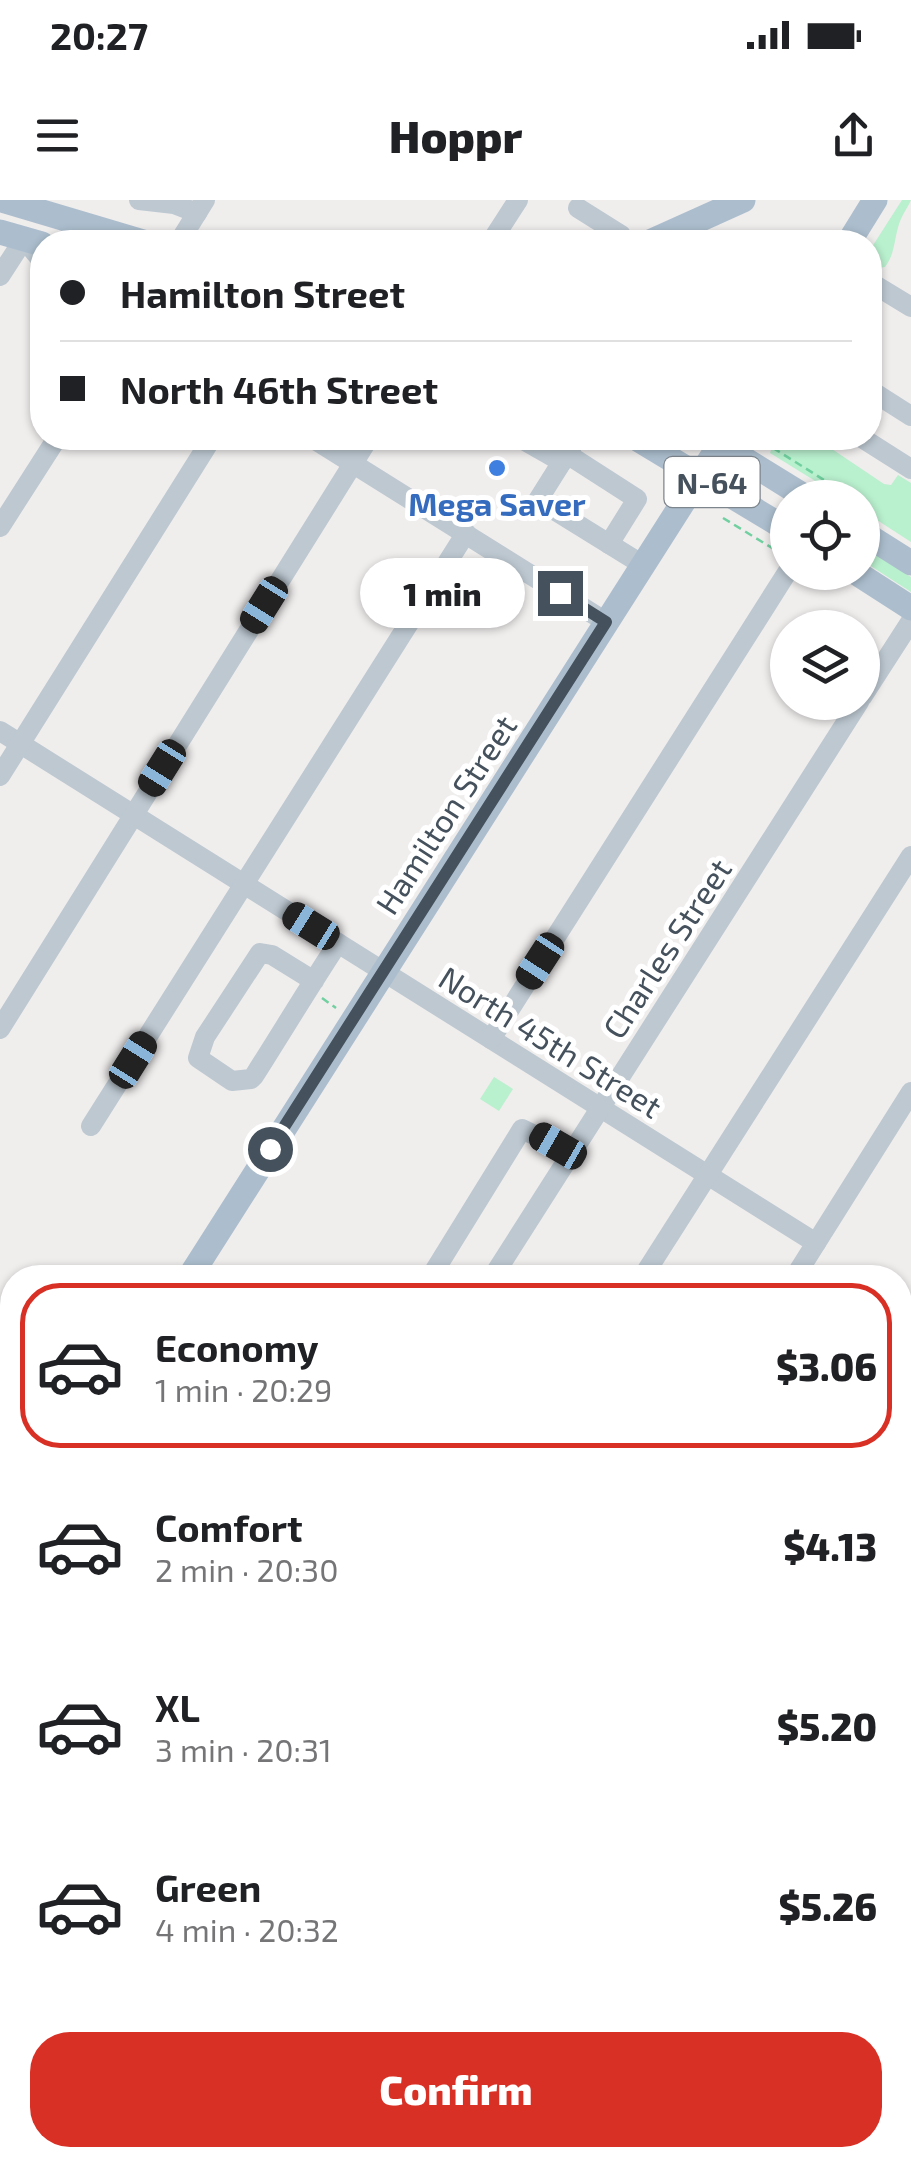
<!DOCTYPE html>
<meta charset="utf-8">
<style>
:root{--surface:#fff;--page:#f2f2f2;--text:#202124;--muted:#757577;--line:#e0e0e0;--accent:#d93025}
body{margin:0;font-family:"Exo 2",sans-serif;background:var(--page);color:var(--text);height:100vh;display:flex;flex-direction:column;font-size:38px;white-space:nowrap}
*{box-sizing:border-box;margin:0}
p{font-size:32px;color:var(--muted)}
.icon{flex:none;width:55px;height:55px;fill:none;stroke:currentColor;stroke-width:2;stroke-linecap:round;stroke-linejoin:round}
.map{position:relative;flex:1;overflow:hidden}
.side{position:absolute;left:0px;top:1065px;width:912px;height:902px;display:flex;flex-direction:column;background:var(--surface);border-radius:40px 40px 0 0;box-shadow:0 2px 8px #0004}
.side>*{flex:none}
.banner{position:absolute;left:30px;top:30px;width:852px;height:220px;border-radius:40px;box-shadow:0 2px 8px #0004;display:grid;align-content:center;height:220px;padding:0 30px;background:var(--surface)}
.fabs{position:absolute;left:770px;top:280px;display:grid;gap:20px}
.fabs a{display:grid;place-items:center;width:110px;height:110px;border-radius:50%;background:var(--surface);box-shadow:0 2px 8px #0004;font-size:50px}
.end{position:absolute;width:45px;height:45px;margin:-22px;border:12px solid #45515c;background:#fff;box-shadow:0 0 0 5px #fff}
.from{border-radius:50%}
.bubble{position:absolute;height:70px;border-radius:35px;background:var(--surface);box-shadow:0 2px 8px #0004;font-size:32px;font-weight:800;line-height:70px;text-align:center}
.car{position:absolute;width:30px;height:60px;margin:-30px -15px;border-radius:12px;box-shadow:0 0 8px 2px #0007;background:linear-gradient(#222 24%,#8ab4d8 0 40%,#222 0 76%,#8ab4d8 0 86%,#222 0)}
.banner b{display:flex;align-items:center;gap:35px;height:95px;font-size:38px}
.banner b+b{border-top:2px solid var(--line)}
.banner i{width:25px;height:25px;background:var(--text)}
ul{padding:18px 0 0;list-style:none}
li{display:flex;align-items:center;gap:30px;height:165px;margin:0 20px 15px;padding:0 10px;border:5px solid transparent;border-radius:40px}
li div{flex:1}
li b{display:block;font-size:38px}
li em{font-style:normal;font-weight:800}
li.on{border-color:var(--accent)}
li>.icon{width:90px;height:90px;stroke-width:1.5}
.action{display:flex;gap:20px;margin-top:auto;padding:20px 30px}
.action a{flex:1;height:115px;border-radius:40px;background:var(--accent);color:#fff;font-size:40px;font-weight:800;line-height:115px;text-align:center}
.status{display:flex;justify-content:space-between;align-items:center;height:70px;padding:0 50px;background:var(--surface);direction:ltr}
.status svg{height:28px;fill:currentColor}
header{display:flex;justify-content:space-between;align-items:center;height:130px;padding:0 30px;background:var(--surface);font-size:45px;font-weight:800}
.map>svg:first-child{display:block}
.green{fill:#b9f0ce}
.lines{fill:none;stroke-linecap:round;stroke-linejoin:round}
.path{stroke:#70d09f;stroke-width:2.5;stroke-dasharray:8 5;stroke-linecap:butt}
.minor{stroke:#bdc8d1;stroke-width:20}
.major{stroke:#acbece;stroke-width:25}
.route{stroke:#45515c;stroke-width:12}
.shop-dot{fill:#3f7fe0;stroke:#fff;stroke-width:4}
.labels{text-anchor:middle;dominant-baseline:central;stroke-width:10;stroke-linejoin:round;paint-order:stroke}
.shield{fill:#fff;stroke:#7d858d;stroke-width:2.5}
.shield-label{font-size:30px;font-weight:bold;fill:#45515c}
.shop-label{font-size:32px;font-weight:bold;fill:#366cbe;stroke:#fff}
.street-label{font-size:32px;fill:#45515c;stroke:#fff}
</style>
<div class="status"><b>20:27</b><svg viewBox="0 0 49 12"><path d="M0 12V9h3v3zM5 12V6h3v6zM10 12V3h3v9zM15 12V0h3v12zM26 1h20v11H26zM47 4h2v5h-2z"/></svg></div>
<header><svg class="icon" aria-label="menu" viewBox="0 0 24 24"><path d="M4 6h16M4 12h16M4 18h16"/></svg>Hoppr<svg class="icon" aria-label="share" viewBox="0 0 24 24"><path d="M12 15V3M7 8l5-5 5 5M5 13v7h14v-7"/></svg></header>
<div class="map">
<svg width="911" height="1966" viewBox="0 0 911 1966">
<rect width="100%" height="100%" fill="#f0eded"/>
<g class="green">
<path d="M902 0H911C908 7 902 15 899 24 894 40 895 54 885 67L872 69 870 50Z"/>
<path d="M760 238H832L829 247 884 284 891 285 898 275 911 283V342L863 311 862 298 841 297 770 253 773 245Z"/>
<path d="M862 346 911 377V392L863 361Z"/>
<path d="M494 877 513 889 499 911 480 899Z"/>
<path d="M402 1955H539L554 1966H411Z"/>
</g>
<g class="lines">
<g class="path">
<path d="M762 241 832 285 826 294"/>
<path d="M723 318 782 354"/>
<path d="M322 798 336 808"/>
<path d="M474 1955 482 1966"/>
</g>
<g class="minor">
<path d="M139 0 174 4 197 13"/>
<path d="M578 8 621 35 625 42"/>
<path d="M179 42 205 0"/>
<path d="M491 42 518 0"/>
<path d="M0 76 24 39 42 61"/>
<path d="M870 82 911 107"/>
<path d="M870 190 911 216"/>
<path d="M312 238 606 422"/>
<path d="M520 238 562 262"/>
<path d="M577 238 538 300 643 365"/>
<path d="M862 238 911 269"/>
<path d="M567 254 637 299 609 344"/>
<path d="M0 327 57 238"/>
<path d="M862 497 911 421"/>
<path d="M0 531 816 1043"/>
<path d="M0 576 212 238"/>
<path d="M314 781 272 755 260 753 205 837 198 858 232 881 251 879 254 876C282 832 309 787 338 743"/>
<path d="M0 829 369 238"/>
<path d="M491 839 788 371"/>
<path d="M91 926 466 333"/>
<path d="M430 1078 522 929 571 953"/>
<path d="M492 1078 859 502"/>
<path d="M642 1078 911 656"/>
<path d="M794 1078 911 892"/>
<path d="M900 1160 911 1143"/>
<path d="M900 1415 911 1398"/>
<path d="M900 1498 911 1500"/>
<path d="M0 1555 12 1563"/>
<path d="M0 1647 12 1628"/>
<path d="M900 1665 911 1648"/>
<path d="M900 1779 911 1786"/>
<path d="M0 1782 12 1790"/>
<path d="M0 1861 12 1841"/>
<path d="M900 1917 911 1900"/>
<path d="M599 1955 608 1966"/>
<path d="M773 1955 785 1966"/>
<path d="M75 1966 82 1955"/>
<path d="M216 1966 223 1955"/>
<path d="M869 1966 876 1955"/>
</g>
<g class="major">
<path d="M2 0 143 42"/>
<path d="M0 32 42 44"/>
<path d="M650 42 743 0"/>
<path d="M849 42 875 0"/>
<path d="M636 238 788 330"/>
<path d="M710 238 807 298"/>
<path d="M862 332 911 363"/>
<path d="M855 372 911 408"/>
<path d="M189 1078 724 238"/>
<path d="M0 1374 12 1355"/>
</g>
</g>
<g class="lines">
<path class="route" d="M270 949 606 422 560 393"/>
</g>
<circle class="shop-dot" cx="497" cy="268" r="10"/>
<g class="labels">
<rect class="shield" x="664.5" y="257" width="95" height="50" rx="8"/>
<g class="shield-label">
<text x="712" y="282">N-64</text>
</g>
<g class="shop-label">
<text x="497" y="303">Mega Saver</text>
</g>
<g class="street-label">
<text transform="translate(445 614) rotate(-57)">Hamilton Street</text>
<text transform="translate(666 748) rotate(-57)">Charles Street</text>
<text transform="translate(551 841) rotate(32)">North 45th Street</text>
</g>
</g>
</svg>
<div class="fabs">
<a><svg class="icon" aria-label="locate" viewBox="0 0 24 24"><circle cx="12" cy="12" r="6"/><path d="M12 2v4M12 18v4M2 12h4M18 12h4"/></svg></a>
<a><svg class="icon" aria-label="layers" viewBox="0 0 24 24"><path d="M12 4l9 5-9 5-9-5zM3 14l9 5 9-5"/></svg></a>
</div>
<i class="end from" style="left:270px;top:949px"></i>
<i class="end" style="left:560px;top:393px"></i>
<div class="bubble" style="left:360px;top:358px;width:165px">1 min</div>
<i class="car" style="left:264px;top:405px;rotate:212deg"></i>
<i class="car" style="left:162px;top:568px;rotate:212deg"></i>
<i class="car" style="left:311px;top:726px;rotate:302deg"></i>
<i class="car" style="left:540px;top:761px;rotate:213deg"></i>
<i class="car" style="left:133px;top:860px;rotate:32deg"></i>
<i class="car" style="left:558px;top:946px;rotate:300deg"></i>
<div class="banner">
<b><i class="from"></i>Hamilton Street</b>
<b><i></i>North 46th Street</b>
</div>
<section class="side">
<ul>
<li class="on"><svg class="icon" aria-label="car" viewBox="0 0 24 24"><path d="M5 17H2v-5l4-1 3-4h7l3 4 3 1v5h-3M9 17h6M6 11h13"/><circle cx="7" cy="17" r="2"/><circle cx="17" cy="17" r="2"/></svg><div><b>Economy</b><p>1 min · 20:29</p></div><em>$3.06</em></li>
<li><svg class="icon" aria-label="car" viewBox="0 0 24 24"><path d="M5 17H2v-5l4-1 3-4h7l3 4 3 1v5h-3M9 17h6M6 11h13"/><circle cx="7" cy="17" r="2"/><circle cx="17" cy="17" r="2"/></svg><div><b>Comfort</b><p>2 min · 20:30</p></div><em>$4.13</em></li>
<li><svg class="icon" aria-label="car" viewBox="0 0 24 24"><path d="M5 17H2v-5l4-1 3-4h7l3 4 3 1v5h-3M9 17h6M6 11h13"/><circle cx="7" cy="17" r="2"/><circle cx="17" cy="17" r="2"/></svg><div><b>XL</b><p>3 min · 20:31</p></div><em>$5.20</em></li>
<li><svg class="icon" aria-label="car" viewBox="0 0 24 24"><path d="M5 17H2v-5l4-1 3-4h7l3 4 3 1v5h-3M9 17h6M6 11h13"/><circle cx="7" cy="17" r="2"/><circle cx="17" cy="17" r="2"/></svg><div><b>Green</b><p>4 min · 20:32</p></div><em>$5.26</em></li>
</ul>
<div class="action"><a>Confirm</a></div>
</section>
</div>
